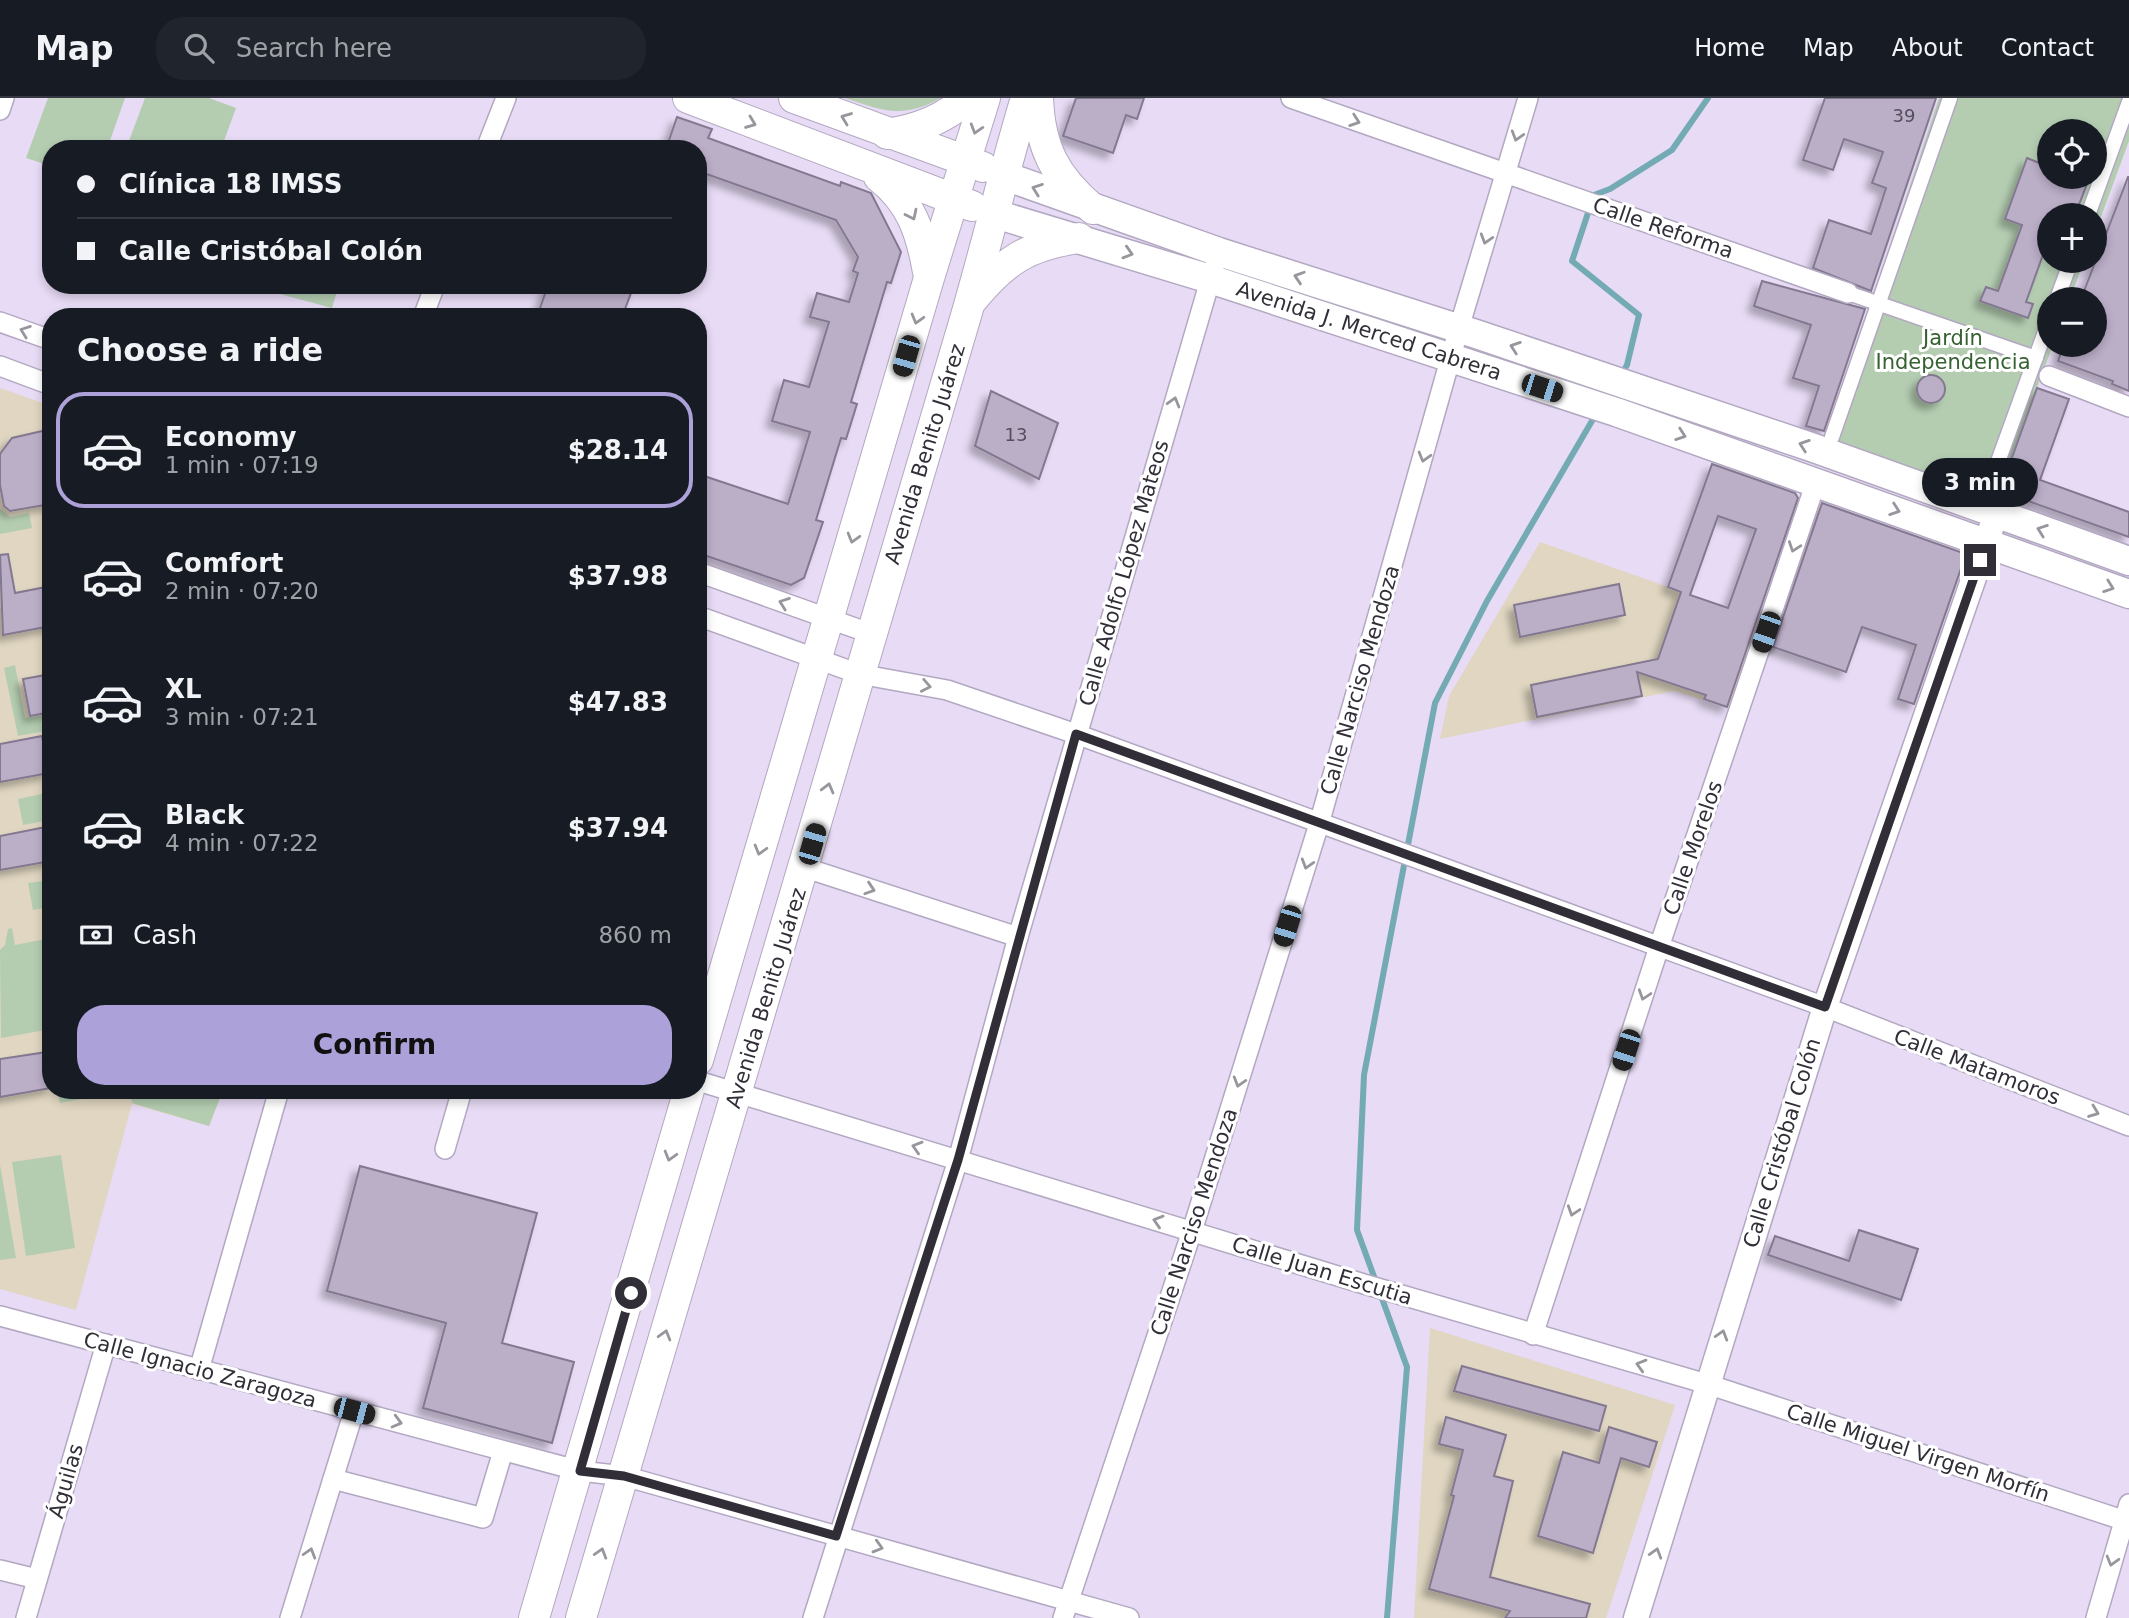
<!DOCTYPE html>
<meta charset="utf-8">
<style>
:root{--surface:#171b24;--page:#20242c;--text:#f1f3f6;--muted:#9ea1a6;--line:#363941;--accent:#ada1d9}
body{margin:0;font-family:"DejaVu Sans",sans-serif;background:var(--page);color:var(--text);height:100vh;display:flex;flex-direction:column;font-size:26px;white-space:nowrap}
*{box-sizing:border-box;margin:0}
p{font-size:23px;color:var(--muted)}
.icon{flex:none;width:38px;height:38px;fill:none;stroke:currentColor;stroke-width:2;stroke-linecap:round;stroke-linejoin:round}
.map{position:relative;flex:1;overflow:hidden}
.side{position:absolute;left:42px;top:210px;width:665px;height:791px;display:flex;flex-direction:column;background:var(--surface);border-radius:28px;box-shadow:0 4px 10px #0003}
.side>*{flex:none}
.hud{position:absolute;left:42px;top:42px;width:665px;height:154px;border-radius:28px;box-shadow:0 4px 10px #0003;display:grid;align-content:center;height:154px;padding:0 35px;background:var(--surface)}
.fabs{position:absolute;left:2037px;top:21px;display:grid;gap:14px}
.fabs a{display:grid;place-items:center;width:70px;height:70px;border-radius:50%;background:var(--surface);box-shadow:0 4px 10px #0003;font-size:35px}
.end{position:absolute;width:32px;height:32px;margin:-16px;border:9px solid #322e38;background:#fff;box-shadow:0 0 0 4px #fff}
.from{border-radius:50%}
.bubble{position:absolute;height:49px;border-radius:24px;background:var(--surface);box-shadow:0 4px 10px #0003;font-size:23px;font-weight:700;line-height:49px;text-align:center}
.car{position:absolute;width:21px;height:42px;margin:-21px -10px;border-radius:9px;box-shadow:0 0 5px 2px #0007;background:linear-gradient(#222 24%,#8ab4d8 0 40%,#222 0 76%,#8ab4d8 0 86%,#222 0)}
.hud b{display:flex;align-items:center;gap:24px;height:66px;font-size:26px}
.hud b+b{border-top:2px solid var(--line)}
.hud i{width:18px;height:18px;background:var(--text)}
ul{padding:0;list-style:none}
li{display:flex;align-items:center;gap:21px;height:116px;margin:0 14px 10px;padding:0 21px;border:4px solid transparent;border-radius:28px}
li div{flex:1}
li b{display:block;font-size:26px}
li em{font-style:normal;font-weight:700}
li.active{border-color:var(--accent)}
li>.icon{width:63px;height:63px;stroke-width:1.5}
h2{padding:0 35px;font-size:32px;line-height:84px}
.pay{display:flex;align-items:center;gap:18px;height:77px;padding:0 35px;font-size:26px}
.pay p{margin-inline-start:auto}
.action{display:flex;gap:14px;margin-top:auto;padding:14px 35px}
.action a{flex:1;height:80px;border-radius:28px;background:var(--accent);color:#111;font-size:28px;font-weight:700;line-height:80px;text-align:center}
header{display:flex;align-items:center;gap:42px;box-sizing:border-box;height:98px;padding:0 35px;background:var(--surface);border-bottom:2px solid var(--line)}
header strong{font-size:33px}
nav{display:flex;gap:38px;margin-inline-start:auto;font-size:24px}
.search{width:490px;height:63px;background:var(--page);display:flex;align-items:center;gap:18px;box-sizing:border-box;padding:0 24px;border-radius:28px;color:var(--muted);font-size:26px}
.map>svg:first-child{display:block}
.education{fill:#e0d6c1}
.green{fill:#b4cdb1;fill-rule:evenodd}
.lines{fill:none;stroke-linecap:round;stroke-linejoin:round}
.stream{stroke:#74aab3;stroke-width:6}
.building{fill:#bbafc8;stroke:#837890;stroke-width:2;fill-rule:evenodd;filter:url(#shadow)}
.pedestrian-casing{stroke:#b3a8c1;stroke-width:17}
.minor-casing{stroke:#b3a8c1;stroke-width:22}
.tertiary-casing{stroke:#b3a8c1;stroke-width:27}
.secondary-casing{stroke:#b3a8c1;stroke-width:31}
.primary-casing{stroke:#b3a8c1;stroke-width:32}
.pedestrian{stroke:#fff;stroke-width:14}
.minor{stroke:#fff;stroke-width:19}
.tertiary{stroke:#fff;stroke-width:24}
.secondary{stroke:#fff;stroke-width:28}
.primary{stroke:#fff;stroke-width:30}
.oneway{stroke:#98969c}
.route{stroke:#322e38;stroke-width:9}
.labels{text-anchor:middle;dominant-baseline:central;stroke-width:6;stroke-linejoin:round;paint-order:stroke}
.number-label{font-size:18px;fill:#544e5c}
.street-label{font-size:21px;fill:#322e38;stroke:#fff}
.park-label{font-size:21px;fill:#366132;stroke:#fff}
</style>
<header>
<strong>Map</strong>
<div class="search"><svg class="icon" aria-label="search" viewBox="0 0 24 24"><circle cx="10" cy="10" r="6"/><path d="M15 15l6 6"/></svg>Search here</div>
<nav><a>Home</a><a>Map</a><a>About</a><a>Contact</a></nav>
</header>
<div class="map">
<svg width="2129" height="1520" viewBox="0 0 2129 1520">
<defs>
<filter id="shadow"><feDropShadow dx="-6" dy="6" stdDeviation="3.5" flood-color="#0004"/></filter>
</defs>
<rect width="100%" height="100%" fill="#e7dbf5"/>
<g class="education">
<path d="M0 290 51 308V992H223L209 1028 132 1006 76 1212 0 1191Z"/>
<path d="M1540 444 1760 521 1730 610 1674 593 1440 641 1449 598Z"/>
<path d="M1430 1230 1675 1307 1606 1520H1414Z"/>
</g>
<g class="green">
<path d="M48 0H125L107 51H51V68L26 60Z"/>
<path d="M145 0H209L236 10 221 51H126Z"/>
<path d="M845 0H941C903 21 883 13 845 0Z"/>
<path d="M1939 0H2129V43L2095 135V117H2049V163H2084L2070 201H2049V247H2053L1994 405 1824 347ZM2049 33H2095V79H2049Z"/>
<path d="M247 187H339L332 210Z"/>
<path d="M0 411 10 419 29 415 32 430 0 436Z"/>
<path d="M15 567 25 620 51 616V664L45 633 18 638 4 570Z"/>
<path d="M51 694V722L23 727 18 701Z"/>
<path d="M51 782V809L33 812 28 785Z"/>
<path d="M12 830 15 847 51 840V931L1 940 0 852 5 847 8 831Z"/>
<path d="M57 992H116V995L60 1005Z"/>
<path d="M130 992H223L209 1028 132 1005Z"/>
<path d="M61 1057 75 1150 26 1158 12 1064Z"/>
<path d="M0 1067 16 1160 0 1162Z"/>
</g>
<g class="lines">
<g class="stream">
<path d="M1621 277 1627 267 1639 217 1572 163 1594 97 1610 91 1672 52 1708 0"/>
<path d="M1387 1520 1407 1269 1357 1132 1364 977 1435 605 1487 503 1596 316"/>
</g>
</g>
<g class="building">
<path d="M1076 0H1144L1137 21 1126 17 1113 55 1063 38Z"/>
<path d="M1825 0H1936L1871 193 1813 170 1829 122 1871 136 1886 90 1872 85 1883 54 1844 41 1833 72 1803 62Z"/>
<path d="M677 19 712 31 708 40 840 88 841 84 871 95 901 154 891 185 887 184 851 304 857 306 846 341 841 340 816 422 823 424 804 480 791 487 698 455V376L788 406 810 334 772 323 784 282 809 289 829 224 810 219 817 195 849 204 858 175 853 173 858 159 836 122 698 73V51H666Z"/>
<path d="M2027 60 2049 69V79H2076L2088 83 2075 117H2049V140L2026 204 2033 206 2028 220 1980 203 1986 189 1998 193 2022 127 2005 121Z"/>
<path d="M2128 79H2129V293L2112 286 2113 283 2058 263 2064 247H2095V201H2081Z"/>
<path d="M1762 183 1865 211 1824 333 1806 328 1819 288 1793 280 1811 227 1754 208Z"/>
<path d="M548 187H634L622 219H537Z"/>
<circle cx="1931" cy="291" r="14"/>
<path d="M2037 290 2069 301 2040 382 2129 414V439L2000 393Z"/>
<path d="M991 293 1058 325 1039 381 975 348Z"/>
<path d="M51 331V406L10 413 4 408 0 387V356L12 340Z"/>
<path d="M1712 366 1795 395 1798 400 1727 609 1704 601 1706 597 1637 574 1642 598 1537 619 1531 587 1658 561 1681 494 1668 489ZM1718 418 1756 431 1728 510 1690 497Z"/>
<path d="M1822 405 1966 456 1914 606 1898 601 1916 547 1862 529 1846 574 1773 549Z"/>
<path d="M8 456 15 495 51 488V528L3 537 0 457Z"/>
<path d="M1619 486 1625 517 1520 539 1514 507Z"/>
<path d="M51 576V614L30 618 23 581Z"/>
<path d="M42 638 49 675 0 684V646Z"/>
<path d="M51 728V763L0 772V738Z"/>
<path d="M47 954 51 990 0 999V961Z"/>
<path d="M360 1068 537 1115 502 1245 574 1264 552 1345 423 1310 446 1225 327 1193Z"/>
<path d="M1859 1132 1918 1151 1901 1202 1768 1157 1775 1138 1849 1163Z"/>
<path d="M1462 1268 1606 1308 1599 1333 1454 1293Z"/>
<path d="M1446 1319 1506 1337 1494 1378 1513 1383 1490 1479 1590 1506 1586 1520H1505L1510 1513 1429 1491 1454 1398 1451 1397 1463 1352 1439 1346Z"/>
<path d="M1609 1329 1657 1344 1649 1369 1621 1360 1593 1455 1538 1438 1563 1354 1599 1365Z"/>
</g>
<g class="lines">
<g class="pedestrian-casing">
<g id="pedestrian">
<path d="M2088 117 2129 4"/>
<path d="M1848 195 2036 260"/>
<path d="M2057 201 2071 163"/>
<path d="M1832 339 1950 0"/>
<path d="M1987 394 2049 223"/>
</g>
</g>
<g class="minor-casing">
<g id="minor">
<path d="M1291 0 1848 195"/>
<path d="M0 12 4 0"/>
<path d="M486 51 506 0"/>
<path d="M423 219 435 187"/>
<path d="M0 224 51 242"/>
<path d="M0 268 51 287"/>
<path d="M2049 278 2129 309"/>
<path d="M698 474 872 536"/>
<path d="M698 518 859 576 947 592 1076 636 1825 909 2129 1028"/>
<path d="M806 770 1018 839"/>
<path d="M698 983 1364 1186 1707 1286 2129 1424"/>
<path d="M445 1051 462 992"/>
<path d="M0 1218 580 1373 624 1378 1129 1520"/>
<path d="M1533 1237 1659 849 1816 384"/>
<path d="M199 1272 279 992"/>
<path d="M333 1381 483 1420 503 1353"/>
<path d="M0 1472 37 1481"/>
<path d="M26 1520 106 1246"/>
<path d="M290 1520 354 1313"/>
<path d="M813 1520 958 1062 1018 839 1214 169"/>
<path d="M1063 1520 1192 1133 1319 726 1459 230 1528 0"/>
<path d="M2096 1520 2129 1406"/>
</g>
</g>
<g class="tertiary-casing">
<path id="tertiary" d="M1636 1520 1825 909 1996 416"/>
</g>
<g class="secondary-casing">
<g id="secondary">
<path d="M1002 77 1219 154 1476 236 1811 349 2129 463"/>
<path d="M992 115 1210 181 1616 314 2129 496"/>
</g>
</g>
<g class="primary-casing">
<g id="primary">
<path d="M688 0 972 108"/>
<path d="M794 0 983 69"/>
<path d="M1038 0C1040 50 1055 79 1093 111"/>
<path d="M887 36C919 31 944 21 968 0"/>
<path d="M879 79C911 104 921 134 928 174"/>
<path d="M973 201C1005 162 1029 147 1079 140"/>
<path d="M698 962 929 180 985 0"/>
<path d="M534 1520 689 992"/>
<path d="M581 1520C709 1093 833 665 960 238 984 159 1002 79 1026 0"/>
</g>
</g>
<use href="#pedestrian" class="pedestrian"/>
<use href="#minor" class="minor"/>
<use href="#tertiary" class="tertiary"/>
<use href="#secondary" class="secondary"/>
<use href="#primary" class="primary"/>
</g>
<defs><path id="oneway-chevron" d="M-2-3.5L2.5 0L-2 3.5" fill="none" stroke-width="1.6" stroke-linecap="round" stroke-linejoin="round" transform="scale(1.75)"/></defs>
<g class="oneway">
<use href="#oneway-chevron" transform="translate(846 20) rotate(-159)"/>
<use href="#oneway-chevron" transform="translate(1355 23) rotate(19)"/>
<use href="#oneway-chevron" transform="translate(751 25) rotate(21)"/>
<use href="#oneway-chevron" transform="translate(976 31) rotate(107)"/>
<use href="#oneway-chevron" transform="translate(1517 38) rotate(107)"/>
<use href="#oneway-chevron" transform="translate(1037 91) rotate(-160)"/>
<use href="#oneway-chevron" transform="translate(912 117) rotate(64)"/>
<use href="#oneway-chevron" transform="translate(1486 141) rotate(107)"/>
<use href="#oneway-chevron" transform="translate(1128 155) rotate(17)"/>
<use href="#oneway-chevron" transform="translate(1299 179) rotate(-162)"/>
<use href="#oneway-chevron" transform="translate(917 221) rotate(106)"/>
<use href="#oneway-chevron" transform="translate(25 233) rotate(-160)"/>
<use href="#oneway-chevron" transform="translate(1515 249) rotate(-161)"/>
<use href="#oneway-chevron" transform="translate(1174 304) rotate(-74)"/>
<use href="#oneway-chevron" transform="translate(1681 337) rotate(19)"/>
<use href="#oneway-chevron" transform="translate(1804 347) rotate(-161)"/>
<use href="#oneway-chevron" transform="translate(1424 359) rotate(106)"/>
<use href="#oneway-chevron" transform="translate(1895 412) rotate(19)"/>
<use href="#oneway-chevron" transform="translate(2042 432) rotate(-160)"/>
<use href="#oneway-chevron" transform="translate(853 440) rotate(106)"/>
<use href="#oneway-chevron" transform="translate(1794 449) rotate(109)"/>
<use href="#oneway-chevron" transform="translate(2109 489) rotate(20)"/>
<use href="#oneway-chevron" transform="translate(784 505) rotate(-160)"/>
<use href="#oneway-chevron" transform="translate(926 588) rotate(11)"/>
<use href="#oneway-chevron" transform="translate(828 690) rotate(-75)"/>
<use href="#oneway-chevron" transform="translate(760 752) rotate(106)"/>
<use href="#oneway-chevron" transform="translate(1307 766) rotate(107)"/>
<use href="#oneway-chevron" transform="translate(870 791) rotate(18)"/>
<use href="#oneway-chevron" transform="translate(1644 897) rotate(108)"/>
<use href="#oneway-chevron" transform="translate(1239 984) rotate(107)"/>
<use href="#oneway-chevron" transform="translate(2094 1014) rotate(21)"/>
<use href="#oneway-chevron" transform="translate(917 1049) rotate(-163)"/>
<use href="#oneway-chevron" transform="translate(670 1058) rotate(106)"/>
<use href="#oneway-chevron" transform="translate(1573 1113) rotate(108)"/>
<use href="#oneway-chevron" transform="translate(1158 1123) rotate(-163)"/>
<use href="#oneway-chevron" transform="translate(665 1237) rotate(-74)"/>
<use href="#oneway-chevron" transform="translate(1722 1237) rotate(-73)"/>
<use href="#oneway-chevron" transform="translate(1641 1267) rotate(-164)"/>
<use href="#oneway-chevron" transform="translate(397 1324) rotate(15)"/>
<use href="#oneway-chevron" transform="translate(878 1449) rotate(16)"/>
<use href="#oneway-chevron" transform="translate(310 1455) rotate(-73)"/>
<use href="#oneway-chevron" transform="translate(601 1455) rotate(-73)"/>
<use href="#oneway-chevron" transform="translate(1656 1455) rotate(-73)"/>
<use href="#oneway-chevron" transform="translate(2112 1463) rotate(106)"/>
</g>
<g class="lines">
<path class="route" d="M631 1195 580 1373 624 1378 836 1438 958 1062 1076 636 1825 909 1980 462"/>
</g>
<g class="labels">
<g class="number-label">
<text x="1904" y="17">39</text>
<text x="1016" y="336">13</text>
</g>
<g class="street-label">
<text transform="translate(1663 130) rotate(19)">Calle Reforma</text>
<text transform="translate(1369 233) rotate(18)">Avenida J. Merced Cabrera</text>
<text transform="translate(925 356) rotate(-73)">Avenida Benito Juárez</text>
<text transform="translate(1124 475) rotate(-74)">Calle Adolfo López Mateos</text>
<text transform="translate(1360 582) rotate(-74)">Calle Narciso Mendoza</text>
<text transform="translate(1693 750) rotate(-71)">Calle Morelos</text>
<text transform="translate(766 900) rotate(-73)">Avenida Benito Juárez</text>
<text transform="translate(1977 969) rotate(21)">Calle Matamoros</text>
<text transform="translate(1782 1045) rotate(-73)">Calle Cristóbal Colón</text>
<text transform="translate(1194 1124) rotate(-72)">Calle Narciso Mendoza</text>
<text transform="translate(1322 1173) rotate(17)">Calle Juan Escutia</text>
<text transform="translate(200 1272) rotate(15)">Calle Ignacio Zaragoza</text>
<text transform="translate(1918 1355) rotate(18)">Calle Miguel Virgen Morfín</text>
<text transform="translate(66 1383) rotate(-74)">Águilas</text>
</g>
<g class="park-label">
<text x="1953" y="240">Jardín<tspan x="1953" dy="24">Independencia</tspan></text>
</g>
</g>
</svg>
<div class="fabs">
<a><svg class="icon" aria-label="locate" viewBox="0 0 24 24"><circle cx="12" cy="12" r="6"/><path d="M12 2v4M12 18v4M2 12h4M18 12h4"/></svg></a>
<a>+</a>
<a>−</a>
</div>
<i class="end from" style="left:631px;top:1195px"></i>
<i class="end" style="left:1980px;top:462px"></i>
<div class="bubble" style="left:1922px;top:360px;width:116px">3 min</div>
<i class="car" style="left:906px;top:258px;rotate:196deg"></i>
<i class="car" style="left:1542px;top:290px;rotate:108deg"></i>
<i class="car" style="left:1766px;top:534px;rotate:199deg"></i>
<i class="car" style="left:812px;top:746px;rotate:16deg"></i>
<i class="car" style="left:1287px;top:828px;rotate:197deg"></i>
<i class="car" style="left:1626px;top:952px;rotate:198deg"></i>
<i class="car" style="left:354px;top:1313px;rotate:105deg"></i>
<div class="hud">
<b><i class="from"></i>Clínica 18 IMSS</b>
<b><i></i>Calle Cristóbal Colón</b>
</div>
<section class="side">
<h2>Choose a ride</h2>
<ul>
<li class="active"><svg class="icon" aria-label="car" viewBox="0 0 24 24"><path d="M5 17H2v-5l4-1 3-4h7l3 4 3 1v5h-3M9 17h6M6 11h13"/><circle cx="7" cy="17" r="2"/><circle cx="17" cy="17" r="2"/></svg><div><b>Economy</b><p>1 min · 07:19</p></div><em>$28.14</em></li>
<li><svg class="icon" aria-label="car" viewBox="0 0 24 24"><path d="M5 17H2v-5l4-1 3-4h7l3 4 3 1v5h-3M9 17h6M6 11h13"/><circle cx="7" cy="17" r="2"/><circle cx="17" cy="17" r="2"/></svg><div><b>Comfort</b><p>2 min · 07:20</p></div><em>$37.98</em></li>
<li><svg class="icon" aria-label="car" viewBox="0 0 24 24"><path d="M5 17H2v-5l4-1 3-4h7l3 4 3 1v5h-3M9 17h6M6 11h13"/><circle cx="7" cy="17" r="2"/><circle cx="17" cy="17" r="2"/></svg><div><b>XL</b><p>3 min · 07:21</p></div><em>$47.83</em></li>
<li><svg class="icon" aria-label="car" viewBox="0 0 24 24"><path d="M5 17H2v-5l4-1 3-4h7l3 4 3 1v5h-3M9 17h6M6 11h13"/><circle cx="7" cy="17" r="2"/><circle cx="17" cy="17" r="2"/></svg><div><b>Black</b><p>4 min · 07:22</p></div><em>$37.94</em></li>
</ul>
<div class="pay"><svg class="icon" aria-label="cash" viewBox="0 0 24 24"><path d="M3 7h18v10H3z"/><circle cx="12" cy="12" r="2"/></svg>Cash<p>860 m</p></div>
<div class="action"><a>Confirm</a></div>
</section>
</div>
